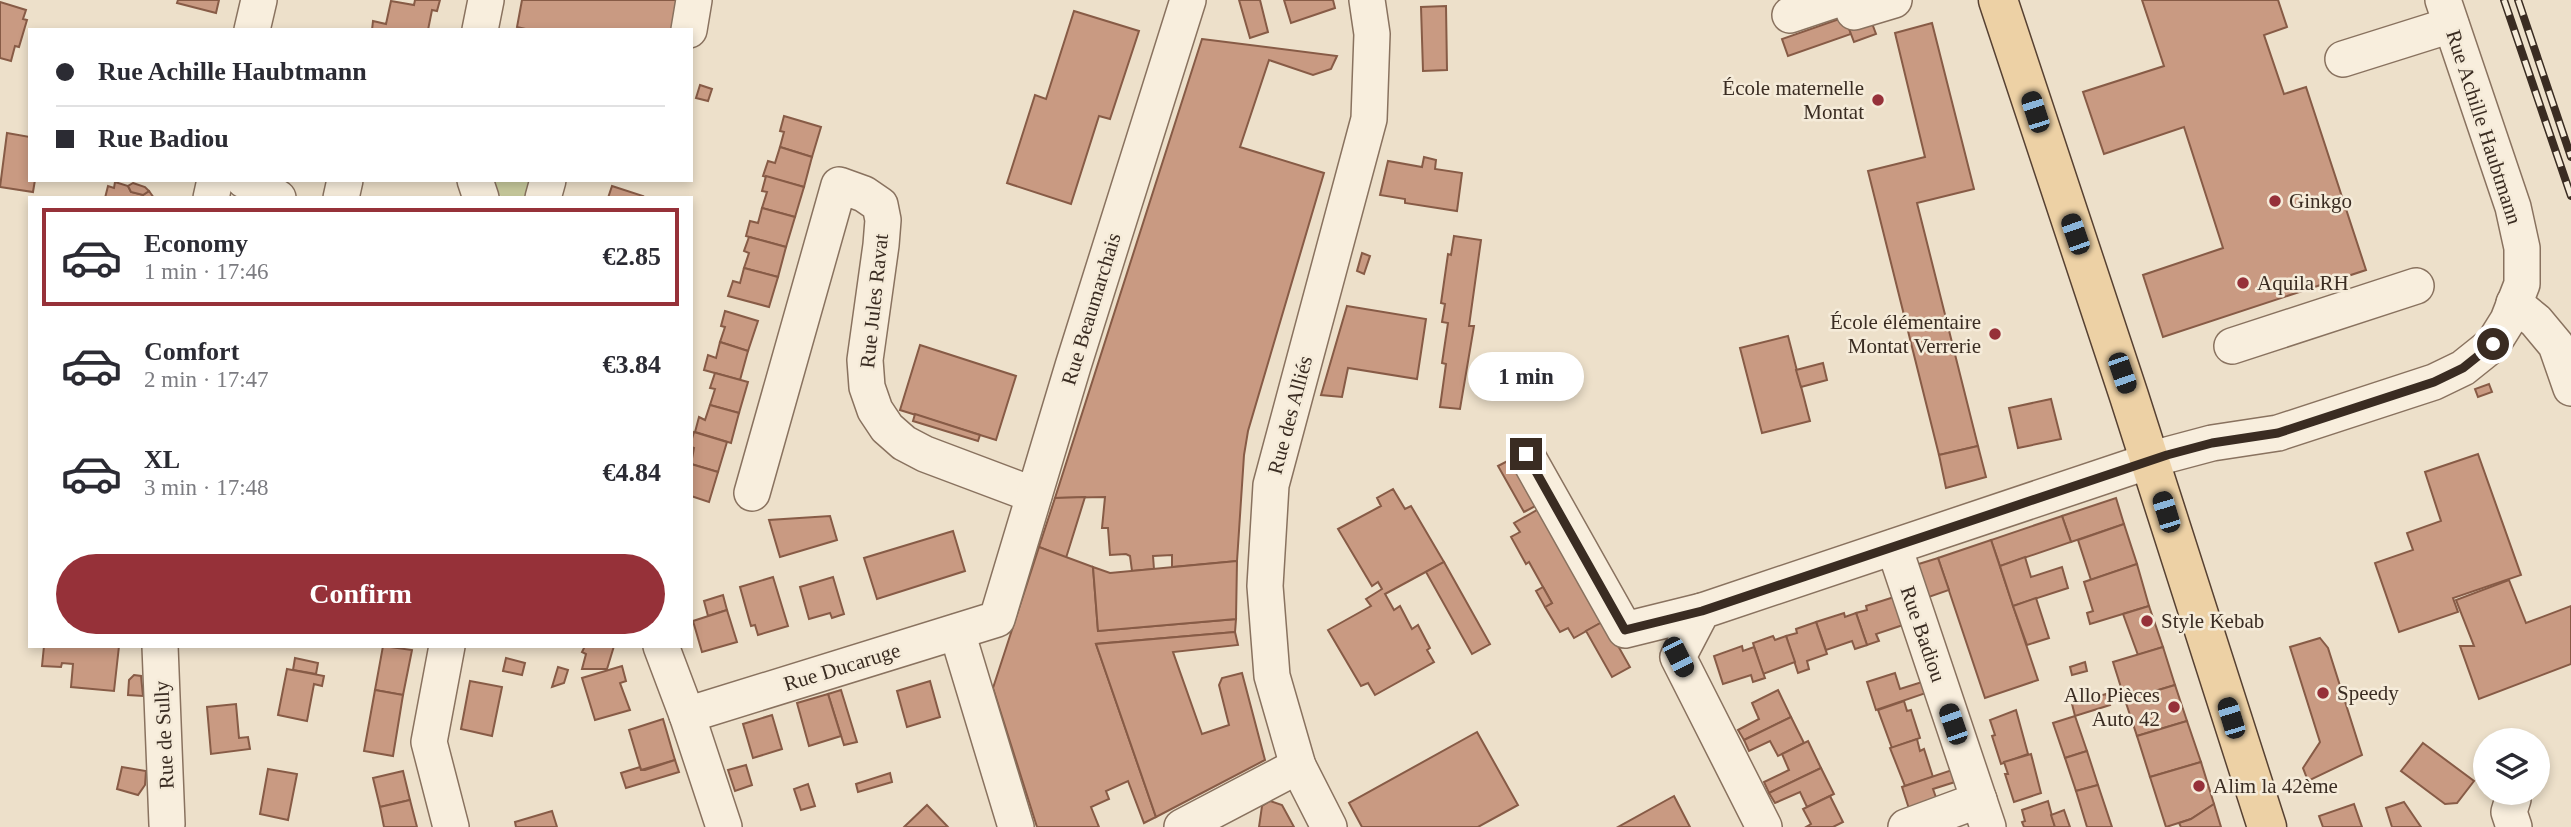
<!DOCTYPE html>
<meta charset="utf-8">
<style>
:root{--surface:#fff;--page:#f2f2f3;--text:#2b2b33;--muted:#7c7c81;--line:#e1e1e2;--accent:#963139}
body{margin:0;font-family:"Times New Roman",serif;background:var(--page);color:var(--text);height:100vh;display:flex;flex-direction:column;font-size:26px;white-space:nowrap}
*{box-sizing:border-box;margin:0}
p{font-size:23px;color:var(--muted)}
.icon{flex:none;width:38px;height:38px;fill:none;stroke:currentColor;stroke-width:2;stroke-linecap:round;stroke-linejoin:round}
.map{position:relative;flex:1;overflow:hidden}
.sheet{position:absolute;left:28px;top:196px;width:665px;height:452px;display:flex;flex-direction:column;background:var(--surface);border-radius:0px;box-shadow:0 4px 10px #0003}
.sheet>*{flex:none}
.guide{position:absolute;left:28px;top:28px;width:665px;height:154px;border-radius:0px;box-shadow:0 4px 10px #0003;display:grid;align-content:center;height:154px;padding:0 28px;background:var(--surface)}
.controls{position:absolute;left:2473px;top:728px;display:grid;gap:14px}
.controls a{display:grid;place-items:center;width:77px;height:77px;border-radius:50%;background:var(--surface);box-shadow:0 4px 10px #0003;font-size:35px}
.end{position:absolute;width:32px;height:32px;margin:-16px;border:9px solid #3a2c22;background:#fff;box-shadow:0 0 0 4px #fff}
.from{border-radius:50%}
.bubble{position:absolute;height:49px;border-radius:24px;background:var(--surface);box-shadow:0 4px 10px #0003;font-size:23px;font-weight:700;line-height:49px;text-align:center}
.car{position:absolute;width:21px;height:42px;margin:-21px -10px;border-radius:9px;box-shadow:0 0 5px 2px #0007;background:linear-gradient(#222 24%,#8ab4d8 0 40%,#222 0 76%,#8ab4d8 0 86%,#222 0)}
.guide b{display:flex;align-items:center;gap:24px;height:66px;font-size:26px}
.guide b+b{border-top:2px solid var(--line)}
.guide i{width:18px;height:18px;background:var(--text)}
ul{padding:12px 0 0;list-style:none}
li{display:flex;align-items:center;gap:21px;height:98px;margin:0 14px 10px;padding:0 14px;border:4px solid transparent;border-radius:0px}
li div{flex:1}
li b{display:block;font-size:26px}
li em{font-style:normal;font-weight:700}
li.selected{border-color:var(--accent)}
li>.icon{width:63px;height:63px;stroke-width:1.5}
.primary-button{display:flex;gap:14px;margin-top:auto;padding:14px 28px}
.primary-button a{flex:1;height:80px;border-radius:42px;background:var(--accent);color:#fff;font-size:28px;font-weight:700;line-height:80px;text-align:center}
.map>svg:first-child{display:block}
.green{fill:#c9cb9e}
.building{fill:#c99a82;stroke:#875b46;stroke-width:2}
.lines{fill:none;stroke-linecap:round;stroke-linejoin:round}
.minor-casing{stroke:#89725f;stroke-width:38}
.major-casing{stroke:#574132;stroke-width:41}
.minor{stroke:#f8eedd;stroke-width:35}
.major{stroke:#edd1a5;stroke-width:38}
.rail-casing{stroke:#3a2c22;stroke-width:8}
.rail{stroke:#f5ebd9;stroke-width:5;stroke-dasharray:16;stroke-linecap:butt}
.route{stroke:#3a2c22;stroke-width:9}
.poi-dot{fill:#963139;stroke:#f5ebd9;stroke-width:2.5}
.labels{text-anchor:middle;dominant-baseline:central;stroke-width:5;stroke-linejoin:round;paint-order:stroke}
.poi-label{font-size:21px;fill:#3a2c22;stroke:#f5ebd9;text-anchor:start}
.street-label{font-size:21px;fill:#3a2c22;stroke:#f5ebd9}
</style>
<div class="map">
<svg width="2571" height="827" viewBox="0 0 2571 827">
<rect width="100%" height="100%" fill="#ede0ca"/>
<path class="green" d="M493 180H539L527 198H502L493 185Z"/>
<g class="building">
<path d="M178 0H219L216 13 177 3Z"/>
<path d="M415 0H440L437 11 432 10 428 30H372L373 21 386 24 391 1 414 5Z"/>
<path d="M522 0H680L675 30H530L517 27Z"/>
<path d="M1239 0H1260L1268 32 1250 38Z"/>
<path d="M1284 0H1333L1335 8 1291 23Z"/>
<path d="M2142 0H2278L2287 27 2264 35 2284 94 2306 87 2366 270 2163 337 2143 275 2223 248 2184 127 2104 154 2083 92 2164 66Z"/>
<path d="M0 2 26 10 23 19 27 20 19 47 15 46 11 61 0 58Z"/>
<path d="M1446 6 1447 70 1423 71 1421 7Z"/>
<path d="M1074 11 1139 31 1110 119 1099 116 1071 204 1007 183 1035 95 1046 99Z"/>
<path d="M1845 17 1851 34 1788 56 1782 39Z"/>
<path d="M1870 18 1876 34 1854 42 1848 26Z"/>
<path d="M1932 23 1974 189 1917 203 1978 446 1939 455 1868 171 1925 157 1895 33Z"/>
<path d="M1202 39 1337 56 1331 69 1313 75 1269 60 1240 147 1324 173 1248 431 1244 455 1237 561 1172 567V555L1153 556 1154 569 1132 571 1130 556 1126 554 1110 555 1108 528H1102L1105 497 1055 498Z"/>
<path d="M700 85 712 89 708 101 696 98Z"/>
<path d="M784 116 821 127 812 157 780 147 784 132 780 131Z"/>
<path d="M7 133 30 137V180H35L33 192 0 187Z"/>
<path d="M780 147 812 157 804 187 763 176 768 161 775 163Z"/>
<path d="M1424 157 1436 160 1435 169 1462 173 1457 211 1405 203V199L1380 195 1388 161 1422 167Z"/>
<path d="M766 176 804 187 795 217 762 208 767 192 762 191Z"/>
<path d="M115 182 128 186 131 192 143 195 149 191 154 198H105L108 186 114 188Z"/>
<path d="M133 183 145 187 149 191 143 195 131 192 128 186Z"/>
<path d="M612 186 643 196 642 198H608Z"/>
<path d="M762 208 795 217 786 247 746 236 750 221 758 223Z"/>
<path d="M1454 236 1481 240 1469 326H1474L1460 409 1440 407 1446 364 1442 363 1448 323 1442 322 1445 304 1441 303 1448 254 1451 255Z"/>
<path d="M749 237 786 247 778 277 744 268 749 253 744 251Z"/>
<path d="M1362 253 1370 256 1364 274 1357 271Z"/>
<path d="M744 268 778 277 769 307 728 296 733 281 740 283Z"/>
<path d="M1347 306 1426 319 1417 379 1348 368 1342 397 1321 395Z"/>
<path d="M725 311 758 321 748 351 720 342 725 327 721 326Z"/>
<path d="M1788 336 1810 421 1762 433 1740 348Z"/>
<path d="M720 342 748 351 740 380 704 370 708 355 716 358Z"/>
<path d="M920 345 1016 376 996 440 900 410Z"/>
<path d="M1823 363 1827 380 1801 387 1796 370Z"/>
<path d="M715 373 748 382 739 413 710 405 715 389 710 388Z"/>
<path d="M2489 384 2492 392 2478 397 2475 389Z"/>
<path d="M2051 399 2061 439 2018 448 2009 408Z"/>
<path d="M710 405 739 413 731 443 695 432 699 417 705 420Z"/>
<path d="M915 414 980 435 978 441 913 421Z"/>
<path d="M694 432 727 442 718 472 691 464 694 448 691 447V442Z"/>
<path d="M1978 446 1986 477 1946 488 1939 455Z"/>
<path d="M2478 454 2521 575 2453 598 2458 612 2399 632 2375 563 2413 550 2407 533 2441 521 2425 472Z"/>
<path d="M1517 456 1543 502 1524 512 1498 466Z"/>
<path d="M691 464 718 472 709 502 691 496Z"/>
<path d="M1393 489 1405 509 1411 506 1444 562 1385 594 1394 610 1400 606 1412 629 1418 625 1430 648 1427 650 1434 662 1375 695 1368 683 1361 686 1328 630 1371 606 1366 599 1382 589 1378 582 1372 586 1338 529 1381 506 1377 498Z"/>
<path d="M1085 497 1066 558 1039 547 1055 498Z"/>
<path d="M2116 498 2124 524 2071 542 2062 516Z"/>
<path d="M1544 506 1604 621 1574 638 1568 628 1560 632 1545 607 1552 603 1529 562 1526 564 1511 537 1520 532 1514 523Z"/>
<path d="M830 516 837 540 780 557 769 520Z"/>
<path d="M2062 516 2071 542 2000 566 1991 540Z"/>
<path d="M2124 524 2137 564 2091 580 2078 540Z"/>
<path d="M953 531 965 571 877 599 864 558Z"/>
<path d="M1991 540 2038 680 1985 698 1938 558Z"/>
<path d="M1039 547 1093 567 1098 631 1236 619 1235 632 1096 644 1156 817 1144 823 1128 781 1106 791 1109 799 1091 807 1099 827H1037L993 688Z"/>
<path d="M2025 557 2031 577 2062 567 2068 588 2013 606 2000 566Z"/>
<path d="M1938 558 1949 590 1920 600 1909 567Z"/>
<path d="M1237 561 1236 619 1098 631 1093 567 1110 573Z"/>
<path d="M1444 562 1490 644 1472 654 1426 572Z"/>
<path d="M2137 564 2149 606 2090 624 2087 613 2093 611 2084 582Z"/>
<path d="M773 577 788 626 758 635 755 625 751 626 740 587Z"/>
<path d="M833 577 844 614 832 618 830 613 809 619 800 587Z"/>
<path d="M2509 580 2526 623 2571 606V664L2479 699 2460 646H2474L2456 600Z"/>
<path d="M1543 587 1552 603 1545 607 1536 591Z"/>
<path d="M723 595 727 610 708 616 704 601Z"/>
<path d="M1894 597 1903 625 1876 634 1879 641 1867 645 1856 613 1867 610 1866 606Z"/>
<path d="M2036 598 2049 638 2027 645 2013 606Z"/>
<path d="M2149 606 2163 647 2138 655 2123 614Z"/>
<path d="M727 610 737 642 702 652 693 621Z"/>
<path d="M1844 613 1845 617 1856 613 1867 645 1855 649 1852 641 1826 650 1816 622Z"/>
<path d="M1604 621 1630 667 1612 677 1586 631Z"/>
<path d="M1816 622 1827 654 1807 661 1809 669 1798 673 1786 636 1797 633 1796 629Z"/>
<path d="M1235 632 1238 645 1173 652 1202 734 1229 725 1219 685 1222 678 1242 673 1265 760 1156 817 1096 644Z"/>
<path d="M1773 636 1775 640 1786 636 1795 662 1763 674 1753 643Z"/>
<path d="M2320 638 2328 648 2362 755 2308 781 2303 768 2320 742 2290 647Z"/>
<path d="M44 646H119L114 691 71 687 73 664 62 663 61 667 42 666Z"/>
<path d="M383 646 412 650 403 695 375 690Z"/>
<path d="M585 646H614L607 669H582L586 654 582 652Z"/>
<path d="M1742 646 1743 651 1754 647 1765 678 1753 682 1751 675 1723 684 1714 656Z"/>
<path d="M2163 647 2175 685 2125 700 2113 662Z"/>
<path d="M295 658 318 663 316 674 293 670Z"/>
<path d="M506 658 525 663 522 675 503 671Z"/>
<path d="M2085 662 2087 671 2072 675 2070 667Z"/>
<path d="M622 666 626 681 620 683 630 710 595 720 582 678Z"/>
<path d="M558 667 568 670 564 683 552 687Z"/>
<path d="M287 669 324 676 322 686 314 684 307 721 278 715Z"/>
<path d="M1895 673 1900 689 1922 682 1926 693 1876 710 1867 682Z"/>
<path d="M134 675 141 676 143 696 128 695 129 680Z"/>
<path d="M470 681 502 687 492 736 461 729Z"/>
<path d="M930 681 940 717 907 727 897 691Z"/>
<path d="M2175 685 2187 721 2137 736 2125 700Z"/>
<path d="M375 690 403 695 393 756 364 751Z"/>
<path d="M841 690 857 742 844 745 828 694Z"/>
<path d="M1778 690 1791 717 1744 740 1738 730 1759 719 1752 703Z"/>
<path d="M828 694 841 736 809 746 797 703Z"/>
<path d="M2106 694 2110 705 2075 716 2072 704Z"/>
<path d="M1904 701 1907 711 1911 710 1920 738 1892 748 1878 710Z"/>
<path d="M236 704 239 738 248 737 250 749 211 754 207 707Z"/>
<path d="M2016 710 2028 754 2001 764 1992 736 1995 735 1990 720Z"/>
<path d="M772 715 782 749 753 758 743 724Z"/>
<path d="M2075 716 2087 751 2065 758 2053 723Z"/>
<path d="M1791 717 1804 743 1778 756 1770 741 1749 751 1744 740Z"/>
<path d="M663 719 675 760 641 770 629 730Z"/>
<path d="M2187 721 2201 762 2150 777 2137 736Z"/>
<path d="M1477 732 1518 805 1478 827H1362L1349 803Z"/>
<path d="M1917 739 1920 751 1924 749 1933 777 1905 786 1890 748Z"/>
<path d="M1808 741 1821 768 1769 793 1764 782 1789 770 1782 754Z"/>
<path d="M2423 743 2474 781 2457 803 2445 804 2401 771Z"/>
<path d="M2087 751 2098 785 2076 791 2065 758Z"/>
<path d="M2031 754 2041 793 2014 802 2005 774H2008L2004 762Z"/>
<path d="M675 760 679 772 626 788 621 773 640 767 641 770H645Z"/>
<path d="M2201 762 2214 804 2191 819 2166 827 2150 777Z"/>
<path d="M746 765 752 785 735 791 728 770Z"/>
<path d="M122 767 146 771 145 785 138 795 117 789Z"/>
<path d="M1821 768 1834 794 1807 807 1800 792 1775 803 1769 793Z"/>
<path d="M268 769 297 774 288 820 260 814Z"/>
<path d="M1952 770 1955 782 1933 789 1939 806 1911 815 1902 787Z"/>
<path d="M403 771 410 800 380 807 373 778Z"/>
<path d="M890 773 892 782 858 792 856 784Z"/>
<path d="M808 784 815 806 801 810 794 789Z"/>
<path d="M2098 785 2112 827H2087L2076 791Z"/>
<path d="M1674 796 1690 827H1618Z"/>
<path d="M1830 796 1843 822 1833 827H1806L1811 824 1803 809Z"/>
<path d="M410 800 417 827H384L380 807Z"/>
<path d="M1270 801 1282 805 1294 827H1259L1262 806Z"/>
<path d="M2048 801 2055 827H2024L2022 822 2025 821 2022 810Z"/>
<path d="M2404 802 2421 827H2392L2386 808Z"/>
<path d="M2214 804 2221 827H2181L2179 823 2191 819Z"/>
<path d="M2354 804 2362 827H2323L2319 816Z"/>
<path d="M927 805 948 827H904Z"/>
<path d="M2064 810 2070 827H2055L2051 815Z"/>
<path d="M552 811 557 827H516L515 822Z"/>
</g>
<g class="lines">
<g class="minor-casing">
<g id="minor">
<path d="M1850 0 1854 12 1894 0"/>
<path d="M1790 15 1835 0"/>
<path d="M252 30 259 0"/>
<path d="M480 30 486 0"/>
<path d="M689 30 694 0"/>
<path d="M2343 59 2451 25"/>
<path d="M244 180 278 198"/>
<path d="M475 180 481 198"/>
<path d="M211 198 215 180"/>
<path d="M341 198 345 180"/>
<path d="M543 198 548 180"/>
<path d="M2514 303 2536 321 2556 345 2571 388"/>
<path d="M2232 346 2416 286"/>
<path d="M1526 454 1625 630 1702 611"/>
<path d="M752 493 839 185 864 194 880 205 883 220 881 245 865 360 867 387 875 410 887 428 904 443 925 454 1034 495"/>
<path d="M1894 547 1988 827"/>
<path d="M957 632 1016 827"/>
<path d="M160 646 167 824"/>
<path d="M447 646 429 742 451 827"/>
<path d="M661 646 687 715"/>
<path d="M2513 799 2509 812 2514 827"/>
<path d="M724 827 687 715 997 619 1073 366 1188 0"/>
<path d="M1182 827 1298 766"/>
<path d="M1329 827 1298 766 1272 676 1265 586 1271 485 1369 119 1372 34 1367 0"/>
<path d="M1764 827 1678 657 1702 611 2167 455 2212 443 2278 433 2434 382 2463 368 2493 344 2508 320 2522 284V248L2513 207 2443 0"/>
<path d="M1906 827 1979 800"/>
</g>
</g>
<g class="major-casing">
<path id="major" d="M1998 0 2129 396 2267 827"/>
</g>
<use href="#minor" class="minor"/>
<use href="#major" class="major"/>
<g class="rail-casing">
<g id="rail">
<path d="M2504 0 2571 196"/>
<path d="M2518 0 2571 157"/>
</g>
</g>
<use href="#rail" class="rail"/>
</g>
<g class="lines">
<path class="route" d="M1526 454 1625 630 1702 611 2167 455 2212 443 2278 433 2434 382 2463 368 2493 344"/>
</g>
<g class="poi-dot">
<circle cx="1878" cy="100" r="7"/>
<circle cx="2275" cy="201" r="7"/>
<circle cx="2243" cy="283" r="7"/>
<circle cx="1995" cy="334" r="7"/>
<circle cx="2147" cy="621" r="7"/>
<circle cx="2323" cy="693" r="7"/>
<circle cx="2174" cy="707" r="7"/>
<circle cx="2199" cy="786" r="7"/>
</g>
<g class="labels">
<g class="poi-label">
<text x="1864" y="88" text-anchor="end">École maternelle<tspan x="1864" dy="24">Montat</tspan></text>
<text x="2289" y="201">Ginkgo</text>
<text x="2257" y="283">Aquila RH</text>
<text x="1981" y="322" text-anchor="end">École élémentaire<tspan x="1981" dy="24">Montat Verrerie</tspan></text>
<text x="2161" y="621">Style Kebab</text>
<text x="2337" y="693">Speedy</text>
<text x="2160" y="695" text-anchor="end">Allo Pièces<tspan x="2160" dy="24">Auto 42</tspan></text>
<text x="2213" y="786">Alim la 42ème</text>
</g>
<g class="street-label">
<text transform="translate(2484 127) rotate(72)">Rue Achille Haubtmann</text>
<text transform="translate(874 301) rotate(-84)">Rue Jules Ravat</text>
<text transform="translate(1091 309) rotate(-73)">Rue Beaumarchais</text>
<text transform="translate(1290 415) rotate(-75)">Rue des Alliés</text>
<text transform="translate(1923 634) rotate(71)">Rue Badiou</text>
<text transform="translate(842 667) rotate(-17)">Rue Ducaruge</text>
<text transform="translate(164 735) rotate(-93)">Rue de Sully</text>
</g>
</g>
</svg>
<div class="controls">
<a><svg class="icon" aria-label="layers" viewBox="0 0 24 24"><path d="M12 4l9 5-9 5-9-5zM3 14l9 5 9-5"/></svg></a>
</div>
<i class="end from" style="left:2493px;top:344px"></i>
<i class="end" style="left:1526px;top:454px"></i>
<div class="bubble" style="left:1468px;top:352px;width:116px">1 min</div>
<i class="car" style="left:2035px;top:112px;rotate:342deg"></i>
<i class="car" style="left:2075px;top:234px;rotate:341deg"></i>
<i class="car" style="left:2122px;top:373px;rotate:161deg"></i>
<i class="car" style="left:2166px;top:512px;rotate:343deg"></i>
<i class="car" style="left:1678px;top:657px;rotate:153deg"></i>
<i class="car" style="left:2231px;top:718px;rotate:343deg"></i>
<i class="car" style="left:1953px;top:724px;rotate:341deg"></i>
<div class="guide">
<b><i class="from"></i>Rue Achille Haubtmann</b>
<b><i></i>Rue Badiou</b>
</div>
<section class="sheet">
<ul>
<li class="selected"><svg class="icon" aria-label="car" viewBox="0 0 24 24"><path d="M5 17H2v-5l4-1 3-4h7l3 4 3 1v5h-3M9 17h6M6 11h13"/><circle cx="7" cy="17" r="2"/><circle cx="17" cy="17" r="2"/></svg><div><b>Economy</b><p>1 min · 17:46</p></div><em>€2.85</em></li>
<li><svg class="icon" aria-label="car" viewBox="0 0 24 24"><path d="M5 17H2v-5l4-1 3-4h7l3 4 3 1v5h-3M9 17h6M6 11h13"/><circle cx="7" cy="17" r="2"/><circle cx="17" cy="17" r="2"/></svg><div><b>Comfort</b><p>2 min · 17:47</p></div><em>€3.84</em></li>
<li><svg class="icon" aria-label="car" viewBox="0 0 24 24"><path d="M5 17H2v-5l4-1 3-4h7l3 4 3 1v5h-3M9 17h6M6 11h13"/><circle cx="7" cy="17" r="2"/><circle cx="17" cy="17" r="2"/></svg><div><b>XL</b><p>3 min · 17:48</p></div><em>€4.84</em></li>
</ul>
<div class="primary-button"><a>Confirm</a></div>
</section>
</div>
